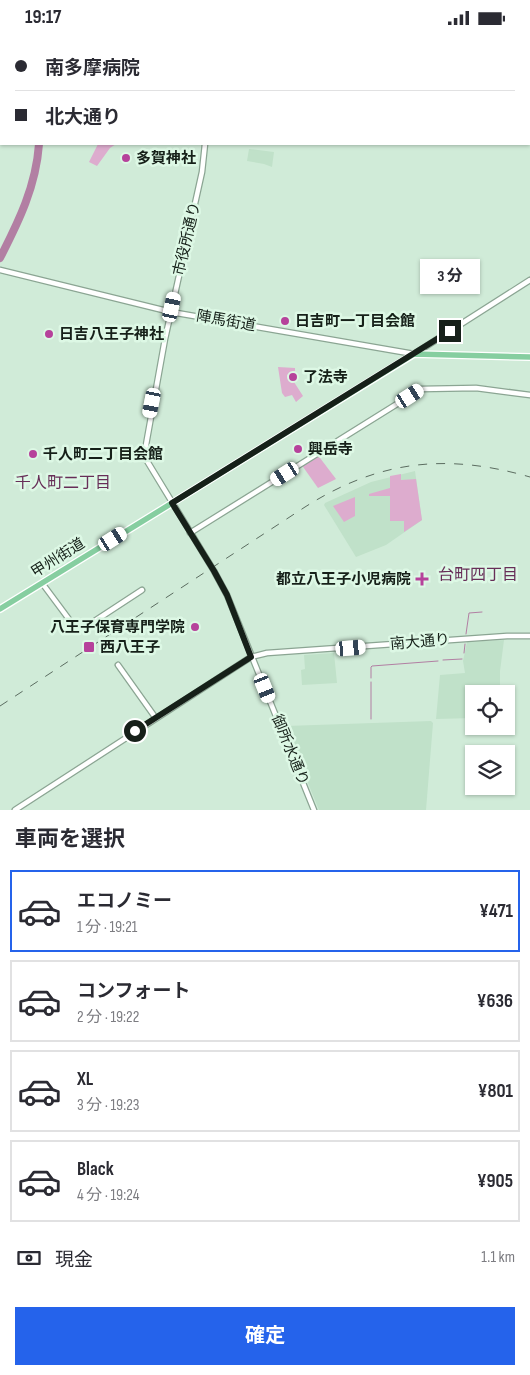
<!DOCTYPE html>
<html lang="ja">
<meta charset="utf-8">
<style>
:root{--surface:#fff;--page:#f2f2f3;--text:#2b2b33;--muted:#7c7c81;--line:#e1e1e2;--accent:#2563eb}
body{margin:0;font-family:"Sofia Sans Condensed","Noto Sans JP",sans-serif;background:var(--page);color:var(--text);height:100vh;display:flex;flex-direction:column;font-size:19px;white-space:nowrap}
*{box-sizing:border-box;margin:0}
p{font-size:16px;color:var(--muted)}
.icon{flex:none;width:28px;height:28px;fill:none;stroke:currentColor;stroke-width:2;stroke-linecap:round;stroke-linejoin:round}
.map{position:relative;height:775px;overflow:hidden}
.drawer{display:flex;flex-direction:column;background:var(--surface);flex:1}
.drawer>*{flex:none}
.banner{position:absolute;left:0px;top:0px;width:530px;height:110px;box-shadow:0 1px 4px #0004;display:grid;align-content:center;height:110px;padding:0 15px;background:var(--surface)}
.buttons{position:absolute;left:465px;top:650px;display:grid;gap:10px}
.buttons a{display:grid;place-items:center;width:50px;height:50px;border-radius:0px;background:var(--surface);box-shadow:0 1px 4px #0004;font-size:25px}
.end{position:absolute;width:22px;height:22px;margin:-11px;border:6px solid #162019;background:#fff;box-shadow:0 0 0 2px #fff}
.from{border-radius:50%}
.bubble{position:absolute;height:35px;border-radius:0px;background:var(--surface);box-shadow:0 1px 4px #0004;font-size:16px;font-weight:700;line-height:35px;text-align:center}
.car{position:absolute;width:15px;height:30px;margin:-15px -8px;border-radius:6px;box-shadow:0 0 4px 1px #0007;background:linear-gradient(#fff 24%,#345 0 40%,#fff 0 76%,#345 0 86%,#fff 0)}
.banner b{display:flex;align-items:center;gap:18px;height:48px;font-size:19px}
.banner b+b{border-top:1px solid var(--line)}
.banner i{width:12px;height:12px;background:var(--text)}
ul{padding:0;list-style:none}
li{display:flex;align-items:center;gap:15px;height:82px;margin:0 10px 8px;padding:0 5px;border:2px solid var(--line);border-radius:0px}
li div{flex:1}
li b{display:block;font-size:19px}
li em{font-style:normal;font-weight:700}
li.active{border-color:var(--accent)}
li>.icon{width:45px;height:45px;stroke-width:1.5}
h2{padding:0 15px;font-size:22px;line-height:60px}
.pay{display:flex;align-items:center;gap:12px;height:55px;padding:0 15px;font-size:19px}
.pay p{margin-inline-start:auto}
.action{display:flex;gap:10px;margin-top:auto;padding:10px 15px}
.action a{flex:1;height:58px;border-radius:0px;background:var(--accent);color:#fff;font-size:20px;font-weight:700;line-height:58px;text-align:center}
.status{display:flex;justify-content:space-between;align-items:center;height:35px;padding:0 25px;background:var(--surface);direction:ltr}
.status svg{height:14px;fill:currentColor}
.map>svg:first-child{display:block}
.built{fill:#c0e1c9}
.green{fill:#ddacce}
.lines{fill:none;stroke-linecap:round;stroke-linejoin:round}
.stream{stroke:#b27fa3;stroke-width:1}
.river{stroke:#b27fa3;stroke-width:8}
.secondary-casing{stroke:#8ba593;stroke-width:7}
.highway-casing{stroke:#fff;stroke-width:8}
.secondary{stroke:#fff;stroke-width:4.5}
.highway{stroke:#86cea0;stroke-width:5.5}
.rail{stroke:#5b6c60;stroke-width:1;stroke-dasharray:9 9;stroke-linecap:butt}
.route{stroke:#162019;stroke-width:6}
.poi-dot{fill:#b6429b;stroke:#ddf8e5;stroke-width:2}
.labels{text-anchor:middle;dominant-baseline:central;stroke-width:5;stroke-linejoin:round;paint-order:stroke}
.poi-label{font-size:15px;font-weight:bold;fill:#162019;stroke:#ddf8e5;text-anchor:start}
.street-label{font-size:15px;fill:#162019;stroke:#ddf8e5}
.neighbourhood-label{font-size:16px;fill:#672e58;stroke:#ddf8e5}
</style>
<div class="status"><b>19:17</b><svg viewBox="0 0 49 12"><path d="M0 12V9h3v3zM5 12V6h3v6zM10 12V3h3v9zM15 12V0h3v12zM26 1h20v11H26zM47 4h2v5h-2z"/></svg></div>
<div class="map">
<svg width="530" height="775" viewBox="0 0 530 775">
<rect width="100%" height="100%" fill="#d0ebd8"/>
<g class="built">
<path d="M249 114 274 117 272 132 264 129 247 126Z"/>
<path d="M415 436 422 485 386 510 356 522 324 470 325 468 371 447Z"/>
<path d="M504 605 500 636V659H474V683L436 684 440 640 465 638 463 626 467 607Z"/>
<path d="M334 618 337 648 302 650 301 635 305 634 304 620Z"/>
<path d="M431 686 433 688 426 775H319L285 692 286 691Z"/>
</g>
<g class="green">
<path d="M98 109H116L110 113 97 131 89 127Z"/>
<path d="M278 332 295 333V336L287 340 291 348 294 347 303 361 296 367 292 360 285 362 282 358Z"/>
<path d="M317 419 336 444 318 453 301 429Z"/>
<path d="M401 439V445L416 444 422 485 404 497V486H390V461H369V459L390 453V441Z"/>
<path d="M355 462V481L344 487 333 471Z"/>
</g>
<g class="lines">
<g class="stream">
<path d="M466 599 469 578 482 577"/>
<path d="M464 618 465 609"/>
<path d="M443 625 462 624"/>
<path d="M371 643V632L372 631 438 626"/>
<path d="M371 647V684"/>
</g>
<g class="river">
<path d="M32 0V1"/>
<path d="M0 223C19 186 36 151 39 109"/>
</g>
<g class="secondary-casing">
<g id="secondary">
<path d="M223 1V0"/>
<path d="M0 9H1"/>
<path d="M529 73H530"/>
<path d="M205 109 202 137 165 304 144 421 214 536 227 560 314 775"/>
<path d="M0 235 171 277 414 319 530 245"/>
<path d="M190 498 421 354 476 353 530 360"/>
<path d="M42 548 74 591 84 593 142 555"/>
<path d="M118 630 155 682"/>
<path d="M15 775 251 622 267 618 507 601H530"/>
</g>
</g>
<g class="highway-casing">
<path id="highway" d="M0 574 414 319 530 322"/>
</g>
<use href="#secondary" class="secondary"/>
<use href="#highway" class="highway"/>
<path class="rail" d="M0 671 305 472C379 425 447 418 530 442"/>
</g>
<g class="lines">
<path class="route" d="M135 696 251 622 227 560 214 536 172 468 450 296"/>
</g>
<g class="poi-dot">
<circle cx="126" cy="123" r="5"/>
<circle cx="285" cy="286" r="5"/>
<circle cx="49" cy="299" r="5"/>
<circle cx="293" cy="342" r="5"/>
<circle cx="298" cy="414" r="5"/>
<circle cx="33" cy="419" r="5"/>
<path d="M419.5 536.5h5v5h5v5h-5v5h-5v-5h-5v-5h5z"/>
<circle cx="195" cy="592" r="5"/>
<rect x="83" y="606" width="12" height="12" rx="2.5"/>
</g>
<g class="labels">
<g class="poi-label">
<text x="136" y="123">多賀神社</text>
<text x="295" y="286">日吉町一丁目会館</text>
<text x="59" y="299">日吉八王子神社</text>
<text x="303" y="342">了法寺</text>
<text x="308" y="414">興岳寺</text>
<text x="43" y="419">千人町二丁目会館</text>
<text x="411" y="544" text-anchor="end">都立八王子小児病院</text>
<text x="185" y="592" text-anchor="end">八王子保育専門学院</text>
<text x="100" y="612">西八王子</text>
</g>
<g class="street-label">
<text transform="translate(187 204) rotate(-77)">市役所通り</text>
<text transform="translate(226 286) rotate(10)">陣馬街道</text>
<text transform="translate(58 523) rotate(-32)">甲州街道</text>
<text transform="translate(420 607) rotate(-5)">南大通り</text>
<text transform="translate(290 715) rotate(68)">御所水通り</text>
</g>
<g class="neighbourhood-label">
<text x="63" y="448">千人町二丁目</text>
<text x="478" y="540">台町四丁目</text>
</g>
</g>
</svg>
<div class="buttons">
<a><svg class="icon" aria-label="locate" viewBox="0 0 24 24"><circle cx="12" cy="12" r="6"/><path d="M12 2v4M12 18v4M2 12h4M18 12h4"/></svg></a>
<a><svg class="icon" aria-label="layers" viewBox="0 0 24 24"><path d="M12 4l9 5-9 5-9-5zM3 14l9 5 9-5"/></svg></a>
</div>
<i class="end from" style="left:135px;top:696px"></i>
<i class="end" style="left:450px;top:296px"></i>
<div class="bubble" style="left:420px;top:224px;width:60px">3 分</div>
<i class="car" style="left:172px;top:272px;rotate:12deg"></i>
<i class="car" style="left:410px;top:361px;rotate:57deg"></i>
<i class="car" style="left:152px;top:368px;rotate:191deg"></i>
<i class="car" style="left:285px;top:439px;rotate:238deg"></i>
<i class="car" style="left:113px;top:504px;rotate:58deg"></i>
<i class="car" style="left:351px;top:613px;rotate:85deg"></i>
<i class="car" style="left:265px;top:653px;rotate:158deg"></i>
<div class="banner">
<b><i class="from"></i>南多摩病院</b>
<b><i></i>北大通り</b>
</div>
</div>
<section class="drawer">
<h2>車両を選択</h2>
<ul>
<li class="active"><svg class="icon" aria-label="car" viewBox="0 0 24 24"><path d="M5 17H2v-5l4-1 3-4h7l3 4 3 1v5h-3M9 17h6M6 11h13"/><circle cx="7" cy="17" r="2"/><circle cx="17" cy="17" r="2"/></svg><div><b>エコノミー</b><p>1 分 · 19:21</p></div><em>¥471</em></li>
<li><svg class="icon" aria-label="car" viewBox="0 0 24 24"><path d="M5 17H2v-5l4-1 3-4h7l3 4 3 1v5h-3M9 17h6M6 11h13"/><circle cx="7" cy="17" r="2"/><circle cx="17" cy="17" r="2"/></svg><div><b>コンフォート</b><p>2 分 · 19:22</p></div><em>¥636</em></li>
<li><svg class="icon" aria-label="car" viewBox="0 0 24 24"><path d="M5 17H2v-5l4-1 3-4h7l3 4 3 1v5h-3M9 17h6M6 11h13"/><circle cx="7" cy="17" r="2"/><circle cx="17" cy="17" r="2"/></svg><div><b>XL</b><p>3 分 · 19:23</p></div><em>¥801</em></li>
<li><svg class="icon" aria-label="car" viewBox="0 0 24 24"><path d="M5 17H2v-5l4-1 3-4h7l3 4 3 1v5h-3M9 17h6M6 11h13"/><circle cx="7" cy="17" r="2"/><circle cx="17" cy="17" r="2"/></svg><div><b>Black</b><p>4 分 · 19:24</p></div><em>¥905</em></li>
</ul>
<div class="pay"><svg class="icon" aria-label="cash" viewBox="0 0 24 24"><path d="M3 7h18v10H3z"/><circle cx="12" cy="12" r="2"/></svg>現金<p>1.1 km</p></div>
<div class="action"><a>確定</a></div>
</section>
